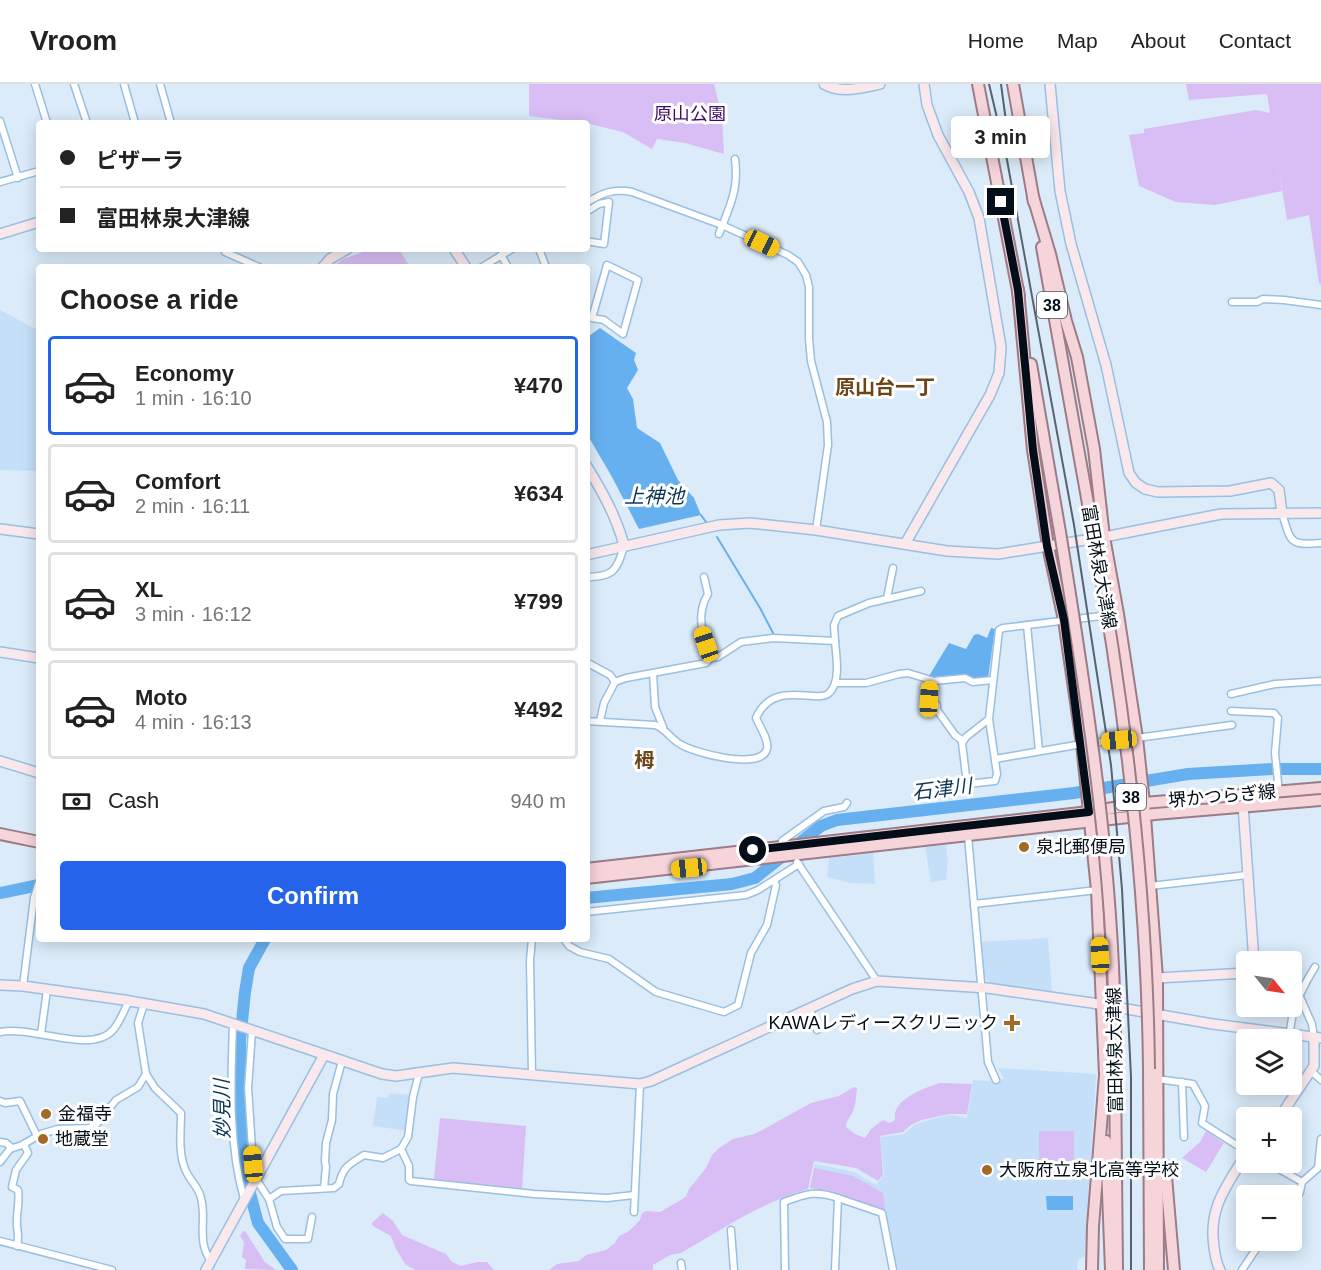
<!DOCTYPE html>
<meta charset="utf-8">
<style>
:root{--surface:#fff;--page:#f2f2f2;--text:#222;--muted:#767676;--line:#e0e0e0;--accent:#2563eb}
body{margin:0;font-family:Arial,"Noto Sans JP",sans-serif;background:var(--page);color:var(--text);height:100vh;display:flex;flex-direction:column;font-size:22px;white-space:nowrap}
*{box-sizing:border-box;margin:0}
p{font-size:20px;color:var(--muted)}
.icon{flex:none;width:33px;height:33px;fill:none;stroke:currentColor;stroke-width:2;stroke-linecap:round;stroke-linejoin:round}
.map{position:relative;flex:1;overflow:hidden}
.details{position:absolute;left:36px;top:180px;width:554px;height:678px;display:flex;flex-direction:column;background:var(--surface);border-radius:6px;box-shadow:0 3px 15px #0003}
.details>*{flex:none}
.hud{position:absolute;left:36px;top:36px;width:554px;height:132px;border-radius:6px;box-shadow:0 3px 15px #0003;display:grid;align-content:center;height:132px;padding:0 24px;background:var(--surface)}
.needle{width:39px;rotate:120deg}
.controls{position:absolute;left:1236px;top:867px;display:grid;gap:12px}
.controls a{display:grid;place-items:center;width:66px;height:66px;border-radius:6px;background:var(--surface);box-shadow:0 3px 15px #0003;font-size:30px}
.end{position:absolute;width:27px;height:27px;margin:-14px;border:8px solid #030e19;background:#fff;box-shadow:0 0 0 3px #fff}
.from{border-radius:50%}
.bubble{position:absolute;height:42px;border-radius:6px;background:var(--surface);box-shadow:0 3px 15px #0003;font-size:20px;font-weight:700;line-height:42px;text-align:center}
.car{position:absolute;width:18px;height:36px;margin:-18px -9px;border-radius:8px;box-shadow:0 0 4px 2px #0007;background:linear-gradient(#f5c518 24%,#345 0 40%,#f5c518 0 76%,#345 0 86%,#f5c518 0)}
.hud b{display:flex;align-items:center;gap:21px;height:57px;font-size:22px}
.hud b+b{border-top:2px solid var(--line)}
.hud i{width:15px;height:15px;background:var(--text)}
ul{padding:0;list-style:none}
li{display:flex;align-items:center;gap:18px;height:99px;margin:0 12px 9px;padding:0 12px;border:3px solid var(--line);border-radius:6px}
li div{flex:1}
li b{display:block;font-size:22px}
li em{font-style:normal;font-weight:700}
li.selected{border-color:var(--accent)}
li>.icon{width:54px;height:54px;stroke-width:1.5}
h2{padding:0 24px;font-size:27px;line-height:72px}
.pay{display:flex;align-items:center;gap:15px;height:66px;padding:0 24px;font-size:22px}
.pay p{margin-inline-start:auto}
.primary-button{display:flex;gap:12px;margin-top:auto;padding:12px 24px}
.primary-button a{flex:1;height:69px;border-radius:6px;background:var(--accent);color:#fff;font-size:24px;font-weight:700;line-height:69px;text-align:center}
header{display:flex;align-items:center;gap:36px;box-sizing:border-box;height:84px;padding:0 30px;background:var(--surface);border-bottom:2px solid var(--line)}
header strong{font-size:28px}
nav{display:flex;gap:33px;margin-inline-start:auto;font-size:21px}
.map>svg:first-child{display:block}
.built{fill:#c5dff8}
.green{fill:#d8bef4}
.water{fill:#66b0ef}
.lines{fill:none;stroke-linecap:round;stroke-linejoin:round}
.stream{stroke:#66b0ef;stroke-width:2}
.river{stroke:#66b0ef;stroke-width:12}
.street-casing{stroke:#99bfe1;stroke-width:9}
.secondary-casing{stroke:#99bfe1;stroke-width:12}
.primary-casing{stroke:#9c7c86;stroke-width:14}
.street{stroke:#fff;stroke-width:6}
.secondary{stroke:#fae9ec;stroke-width:9}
.primary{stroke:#f5d4da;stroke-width:10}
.rail{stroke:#576470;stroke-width:2}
.primary-bridge-casing{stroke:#9c7c86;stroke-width:14;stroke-linecap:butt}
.primary-bridge{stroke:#f5d4da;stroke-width:10}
.route{stroke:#030e19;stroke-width:8}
.poi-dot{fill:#a26927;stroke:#fff;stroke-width:2}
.labels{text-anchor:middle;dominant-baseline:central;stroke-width:6;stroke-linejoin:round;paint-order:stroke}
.shield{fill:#fff;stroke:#4f565e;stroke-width:1.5}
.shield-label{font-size:16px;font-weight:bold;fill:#030e19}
.park-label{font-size:18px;fill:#410b65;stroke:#fff}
.street-label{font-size:18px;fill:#030e19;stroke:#fff}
.poi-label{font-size:18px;fill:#030e19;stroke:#fff;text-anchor:start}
.neighbourhood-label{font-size:20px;font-weight:bold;fill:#6d4618;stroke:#fff}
.water-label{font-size:20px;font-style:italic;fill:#0d3655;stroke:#fff}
</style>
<header>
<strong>Vroom</strong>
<nav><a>Home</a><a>Map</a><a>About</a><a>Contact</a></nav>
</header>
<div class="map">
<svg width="1321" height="1186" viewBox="0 0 1321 1186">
<rect width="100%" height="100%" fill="#dbebf9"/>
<g class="built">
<path d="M0 226 39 247V387L0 386Z"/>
<path d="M946 761 948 778 946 796 931 798 925 763Z"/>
<path d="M873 769 875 800 850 799 827 793 829 774Z"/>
<path d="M1048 854 1052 908 989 898 984 892 981 858Z"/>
<path d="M998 984 1096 990 1085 1172 1078 1176 1077 1186H897L885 1126 827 1107 810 1104 815 1080 854 1088 876 1101 884 1091 880 1053 904 1050 914 1041 932 1035 950 1031 967 1034 973 996 988 997 1004 995Z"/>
<path d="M389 1009 410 1011 408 1047 373 1042 377 1013 388 1014Z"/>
</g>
<g class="green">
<path d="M529 0H714L722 32 724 70 685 59 657 55 652 65 623 48 586 39 529 32Z"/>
<path d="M1186 0H1321V201L1319 199 1309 131 1287 136 1278 80 1282 107 1215 121 1176 118 1139 102 1129 51 1144 49V45L1256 26 1270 29 1267 10 1189 16Z"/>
<path d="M372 165H399L410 183H333L343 175Z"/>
<path d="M940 999 972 1000 967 1030H950L921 1036 911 1041 903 1048 880 1052 883 1091 878 1097 856 1084 814 1077 808 1105C762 1118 722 1145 681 1169L670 1171 653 1181V1186H549L557 1180 579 1177 586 1171 606 1166 615 1159 619 1152 628 1148 640 1136 642 1129 646 1127 660 1128 686 1113 689 1105 706 1084 712 1071 719 1064 733 1055 754 1050 766 1044 811 1019 839 1012 854 1003 857 1004C856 1012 856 1022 852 1029 849 1035 846 1037 846 1043L855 1050 865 1054 871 1045 883 1036 890 1039 895 1036C891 1016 924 1004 940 999Z"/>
<path d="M440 1034 526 1042 522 1106 434 1095Z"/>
<rect x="1039" y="1047" width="35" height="30"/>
<path d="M1206 1047 1224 1059 1206 1088 1182 1074 1200 1058Z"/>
<path d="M814 1084 853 1092 883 1109 885 1126 827 1107 810 1104Z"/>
<path d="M383 1129 393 1137 402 1151 446 1170 452 1178 461 1182 477 1178H487L494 1186H415L405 1180 396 1165 391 1152 373 1142 372 1139Z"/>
<path d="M243 1147H245L265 1178 276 1186 245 1185 246 1176 242 1173 244 1158 240 1152Z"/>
</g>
<g class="water">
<path d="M600 244 636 269 634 276 638 286 627 304 633 315 637 344 660 359 678 396 694 414 701 431 639 445 612 393 587 350V260L589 252Z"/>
<path d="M991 544 995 545 988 594 933 595 929 592 949 559 966 565 974 551 978 550 987 554Z"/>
<path d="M1046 1112H1073V1126H1047Z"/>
</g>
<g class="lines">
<g class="stream">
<path d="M701 431 706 438"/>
<path d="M717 453 760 524 773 549"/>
</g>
<g class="river">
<path d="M0 809 39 801"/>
<path d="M586 814 732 800 755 794 821 742 837 736 1074 709 1188 690 1272 685H1321"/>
<path d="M265 855 249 884 245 908 240 957 241 1058 247 1098 258 1139 292 1186"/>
</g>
<g class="street-casing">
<g id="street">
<path d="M35 0 47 39"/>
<path d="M74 0 87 39"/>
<path d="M124 0 135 39"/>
<path d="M160 0 171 39"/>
<path d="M0 37 18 94"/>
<path d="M0 98 39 87"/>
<path d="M586 119C602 109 614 104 632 108L722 141 788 171 798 178 806 191 809 203V255L811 277 827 338 828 361 816 446"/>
<path d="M586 128 599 120 609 118 604 160 586 157"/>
<path d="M719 150C730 121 739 106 735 75"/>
<path d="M224 165 225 168 259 183"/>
<path d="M539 165 546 183"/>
<path d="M501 171 508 183"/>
<path d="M607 181 638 196 623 250 604 236 592 234Z"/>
<path d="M482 183 512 165"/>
<path d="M1232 218H1257L1263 215 1284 216 1321 221"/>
<path d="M1282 429C1291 458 1289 462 1321 459"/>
<path d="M586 493C613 493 617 487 624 462"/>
<path d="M704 493 708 510C695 531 703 553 711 574"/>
<path d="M887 514 893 484"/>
<path d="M1027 541 1039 667"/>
<path d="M586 578 610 591 615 598"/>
<path d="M653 589 655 623 663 643"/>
<path d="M930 596 929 615 937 621V626L955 651 963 657"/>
<path d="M835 599H866L899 590 908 589 934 597 965 594 973 598 993 596"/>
<path d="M1231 610 1275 600 1321 597"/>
<path d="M1231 627 1274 629 1278 634 1275 669 1279 709"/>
<path d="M989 635 966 653 962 659 967 700 995 697 997 690 989 635 999 546 1003 544 1109 531"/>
<path d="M586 637 655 641C666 645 670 654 680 660 694 669 761 687 767 665 769 656 760 643 756 634 774 593 819 622 830 608 841 596 836 572 835 557"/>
<path d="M600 637 604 619 615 598 626 594 706 579 711 574 718 573 741 558 773 554 835 557 834 541 838 532 869 519 921 507"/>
<path d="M995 675 1082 660 1137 654 1232 641"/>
<path d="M968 752 988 978 996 996"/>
<path d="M782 757 824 727 844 723 847 719"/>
<path d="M797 778 877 897"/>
<path d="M1150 802 1247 791"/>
<path d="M974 820 1097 806"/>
<path d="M586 828 746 811 758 806 799 780"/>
<path d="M564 855 569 862 580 868 609 875 656 908 724 928 738 921 751 869 767 841 776 801 774 797"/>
<path d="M23 902 34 814 39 798"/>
<path d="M1300 913 1312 940 1314 954"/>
<path d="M144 920 138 939 146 990 155 1004 181 1029C181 1048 178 1067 185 1085 189 1096 199 1103 201 1114 207 1136 196 1157 211 1177"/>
<path d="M810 925 817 946"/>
<path d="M233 940C231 999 228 1058 244 1115"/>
<path d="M252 947 248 1004 253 1080 256 1095 269 1115 281 1107 334 1104 339 1100C343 1082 350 1080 364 1071L383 1074 401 1065 408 1053 413 1013 419 989"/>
<path d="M0 948C31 941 91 971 113 946 120 938 124 926 129 917"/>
<path d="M41 950 47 906"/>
<path d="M1290 951C1290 928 1303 902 1315 883"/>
<path d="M1311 987 1321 996"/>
<path d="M532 991 530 876 532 855"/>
<path d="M1157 995 1193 1000 1205 1022 1202 1039 1246 1067"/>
<path d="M1182 998 1184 1053"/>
<path d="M0 1017 5 1019 20 1017 37 1052"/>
<path d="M0 1058 6 1059 12 1064"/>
<path d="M401 1065 409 1082V1096L411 1097 534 1110 607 1114 634 1111"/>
<path d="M0 1078 10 1065 22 1061 41 1050 58 1045 89 1044 96 1041 116 1016 138 1003 146 990"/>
<path d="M1267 1078 1302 1098"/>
<path d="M324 1104 326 1083 325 1077 326 1059 332 1036 333 1010 342 977"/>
<path d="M838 1114 882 1129 893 1186"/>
<path d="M269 1115 277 1143 285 1155H308L312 1133"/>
<path d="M1292 1121 1300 1108 1302 1098 1318 1084 1321 1055"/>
<path d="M634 1128 640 1000"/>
<path d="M731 1146 734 1186"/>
<path d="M0 1157 112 1186"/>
<path d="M17 1162C19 1154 18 1150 17 1142 16 1130 20 1118 18 1106L12 1103 16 1086 28 1069 24 1060"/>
<path d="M681 1179 682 1186"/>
<path d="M785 1186 784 1118C806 1110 815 1106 838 1114L835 1186"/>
<path d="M1242 1186 1262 1156"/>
</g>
</g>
<g class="secondary-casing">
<g id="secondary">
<path d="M824 0C841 10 861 4 880 0"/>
<path d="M1050 0 1060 107 1071 160 1106 281 1129 389 1136 399 1145 405 1158 408 1230 407 1271 399 1279 406 1282 429"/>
<path d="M0 150 39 138"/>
<path d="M454 165 466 183"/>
<path d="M323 183 330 175 347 165"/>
<path d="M586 381C602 407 616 432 624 461"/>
<path d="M0 445 39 450"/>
<path d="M905 460 990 311 999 289 1001 263 979 134 969 108 938 51 927 21 924 0"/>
<path d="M586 471 719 441 750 439 816 446 947 467 998 470 1104 453 1221 430 1321 429"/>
<path d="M0 568 39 574"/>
<path d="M0 677 39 689"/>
<path d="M1243 721 1254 878"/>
<path d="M1157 894 1246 889"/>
<path d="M0 901 23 902 124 916 204 930 382 990 396 992 453 984 640 1000 651 997 852 905 877 897 987 904 1092 919 1213 940 1321 954"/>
<path d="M1279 1034 1314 982V954"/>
<path d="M206 1186 324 971"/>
<path d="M1220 1186C1216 1179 1215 1171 1214 1163 1208 1123 1227 1102 1246 1070"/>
</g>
</g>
<g class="primary-casing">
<g id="primary">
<path d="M978 0 1019 212"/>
<path d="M1013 0 1034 118"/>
<path d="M1033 113 1050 170 1066 237 1077 273 1094 365 1104 453 1118 530 1137 654 1144 719 1157 894 1158 1186"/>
<path d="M1042 163 1092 442"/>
<path d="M1018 206 1033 366 1048 462 1064 536 1082 660 1097 806 1105 991 1093 1142 1092 1186"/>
<path d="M1031 280 1060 448"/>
<path d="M0 750 39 758"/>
<path d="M586 785 1089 728 1144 719 1321 704"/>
<path d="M586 794 1155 730 1321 716"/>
<path d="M1149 985 1150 1186"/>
<path d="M1115 986 1117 1186"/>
<path d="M1106 1057 1111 1186"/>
<path d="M1165 1081 1174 1186"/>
</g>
</g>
<use href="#street" class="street"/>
<use href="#secondary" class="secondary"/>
<use href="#primary" class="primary"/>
<g class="rail">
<path d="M989 0 1007 76 1074 441 1111 681 1122 805 1131 993V1186"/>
<path d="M1001 0 1007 45"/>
</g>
<g class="primary-bridge-casing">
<g id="primary-bridge">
<path d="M1092 442C1125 621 1147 803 1149 985"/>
<path d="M1060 448C1089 626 1117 805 1115 986"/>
</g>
</g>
<use href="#primary-bridge" class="primary-bridge"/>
</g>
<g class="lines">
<path class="route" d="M753 766 1089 728 1064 536 1047 462 1033 366 1018 206 1001 118"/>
</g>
<g class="poi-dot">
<circle cx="1024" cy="763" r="6"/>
<path d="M1009 930h6v6h6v6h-6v6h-6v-6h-6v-6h6z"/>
<circle cx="46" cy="1030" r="6"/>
<circle cx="43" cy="1055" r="6"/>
<circle cx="987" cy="1086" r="6"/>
</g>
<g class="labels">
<g class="shield">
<rect x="1037" y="208" width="30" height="26" rx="4.5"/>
<rect x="1116" y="700" width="30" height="26" rx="4.5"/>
</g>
<g class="shield-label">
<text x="1052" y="221">38</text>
<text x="1131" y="713">38</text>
</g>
<g class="park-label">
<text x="690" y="30">原山公園</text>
</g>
<g class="street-label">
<text transform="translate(1099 483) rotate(80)">富田林泉大津線</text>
<text transform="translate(1222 712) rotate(-5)">堺かつらぎ線</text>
<text transform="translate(1115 966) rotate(-91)">富田林泉大津線</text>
</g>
<g class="poi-label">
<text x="1036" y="763">泉北郵便局</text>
<text x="998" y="939" text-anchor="end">KAWAレディースクリニック</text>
<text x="58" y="1030">金福寺</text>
<text x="55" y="1055">地蔵堂</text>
<text x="999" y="1086">大阪府立泉北高等学校</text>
</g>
<g class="neighbourhood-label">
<text x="885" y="303">原山台一丁</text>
<text x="644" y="676">栂</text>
</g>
<g class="water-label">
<text x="654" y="412">上神池</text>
<text transform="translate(942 705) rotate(-7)">石津川</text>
<text transform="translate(222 1025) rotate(-91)">妙見川</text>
</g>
</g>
</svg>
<div class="controls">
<a><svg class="needle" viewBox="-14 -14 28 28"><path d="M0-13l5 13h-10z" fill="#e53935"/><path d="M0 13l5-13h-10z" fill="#767676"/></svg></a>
<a><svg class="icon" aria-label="layers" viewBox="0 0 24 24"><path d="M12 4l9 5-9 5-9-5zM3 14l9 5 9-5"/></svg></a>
<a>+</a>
<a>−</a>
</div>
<i class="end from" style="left:753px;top:766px"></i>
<i class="end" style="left:1001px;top:118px"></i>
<div class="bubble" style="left:951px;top:32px;width:99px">3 min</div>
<i class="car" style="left:762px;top:159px;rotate:115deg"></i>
<i class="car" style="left:706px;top:560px;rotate:341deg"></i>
<i class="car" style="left:929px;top:615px;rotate:3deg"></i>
<i class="car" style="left:1119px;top:656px;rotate:265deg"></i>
<i class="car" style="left:689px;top:784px;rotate:264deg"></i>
<i class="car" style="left:1100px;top:871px;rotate:357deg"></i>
<i class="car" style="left:253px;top:1080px;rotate:355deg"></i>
<div class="hud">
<b><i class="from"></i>ピザーラ</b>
<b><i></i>富田林泉大津線</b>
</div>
<section class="details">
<h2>Choose a ride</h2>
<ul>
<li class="selected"><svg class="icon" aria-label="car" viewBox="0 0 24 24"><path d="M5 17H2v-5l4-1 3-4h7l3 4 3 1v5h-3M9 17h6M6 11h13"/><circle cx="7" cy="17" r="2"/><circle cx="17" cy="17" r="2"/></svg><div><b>Economy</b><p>1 min · 16:10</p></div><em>¥470</em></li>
<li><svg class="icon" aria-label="car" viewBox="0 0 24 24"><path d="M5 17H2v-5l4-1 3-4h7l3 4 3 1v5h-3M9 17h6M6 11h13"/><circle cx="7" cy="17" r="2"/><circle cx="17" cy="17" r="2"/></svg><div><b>Comfort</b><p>2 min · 16:11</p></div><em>¥634</em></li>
<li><svg class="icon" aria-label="car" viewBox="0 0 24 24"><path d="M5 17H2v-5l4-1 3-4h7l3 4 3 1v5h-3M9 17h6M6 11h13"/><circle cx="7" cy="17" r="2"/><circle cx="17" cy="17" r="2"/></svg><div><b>XL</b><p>3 min · 16:12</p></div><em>¥799</em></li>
<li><svg class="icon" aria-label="car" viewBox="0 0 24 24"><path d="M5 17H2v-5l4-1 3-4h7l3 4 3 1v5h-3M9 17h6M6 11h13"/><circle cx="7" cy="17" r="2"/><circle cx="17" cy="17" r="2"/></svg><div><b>Moto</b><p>4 min · 16:13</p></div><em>¥492</em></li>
</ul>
<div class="pay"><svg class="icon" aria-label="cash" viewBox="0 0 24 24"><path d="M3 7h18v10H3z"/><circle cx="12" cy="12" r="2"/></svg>Cash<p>940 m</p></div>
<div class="primary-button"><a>Confirm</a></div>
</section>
</div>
